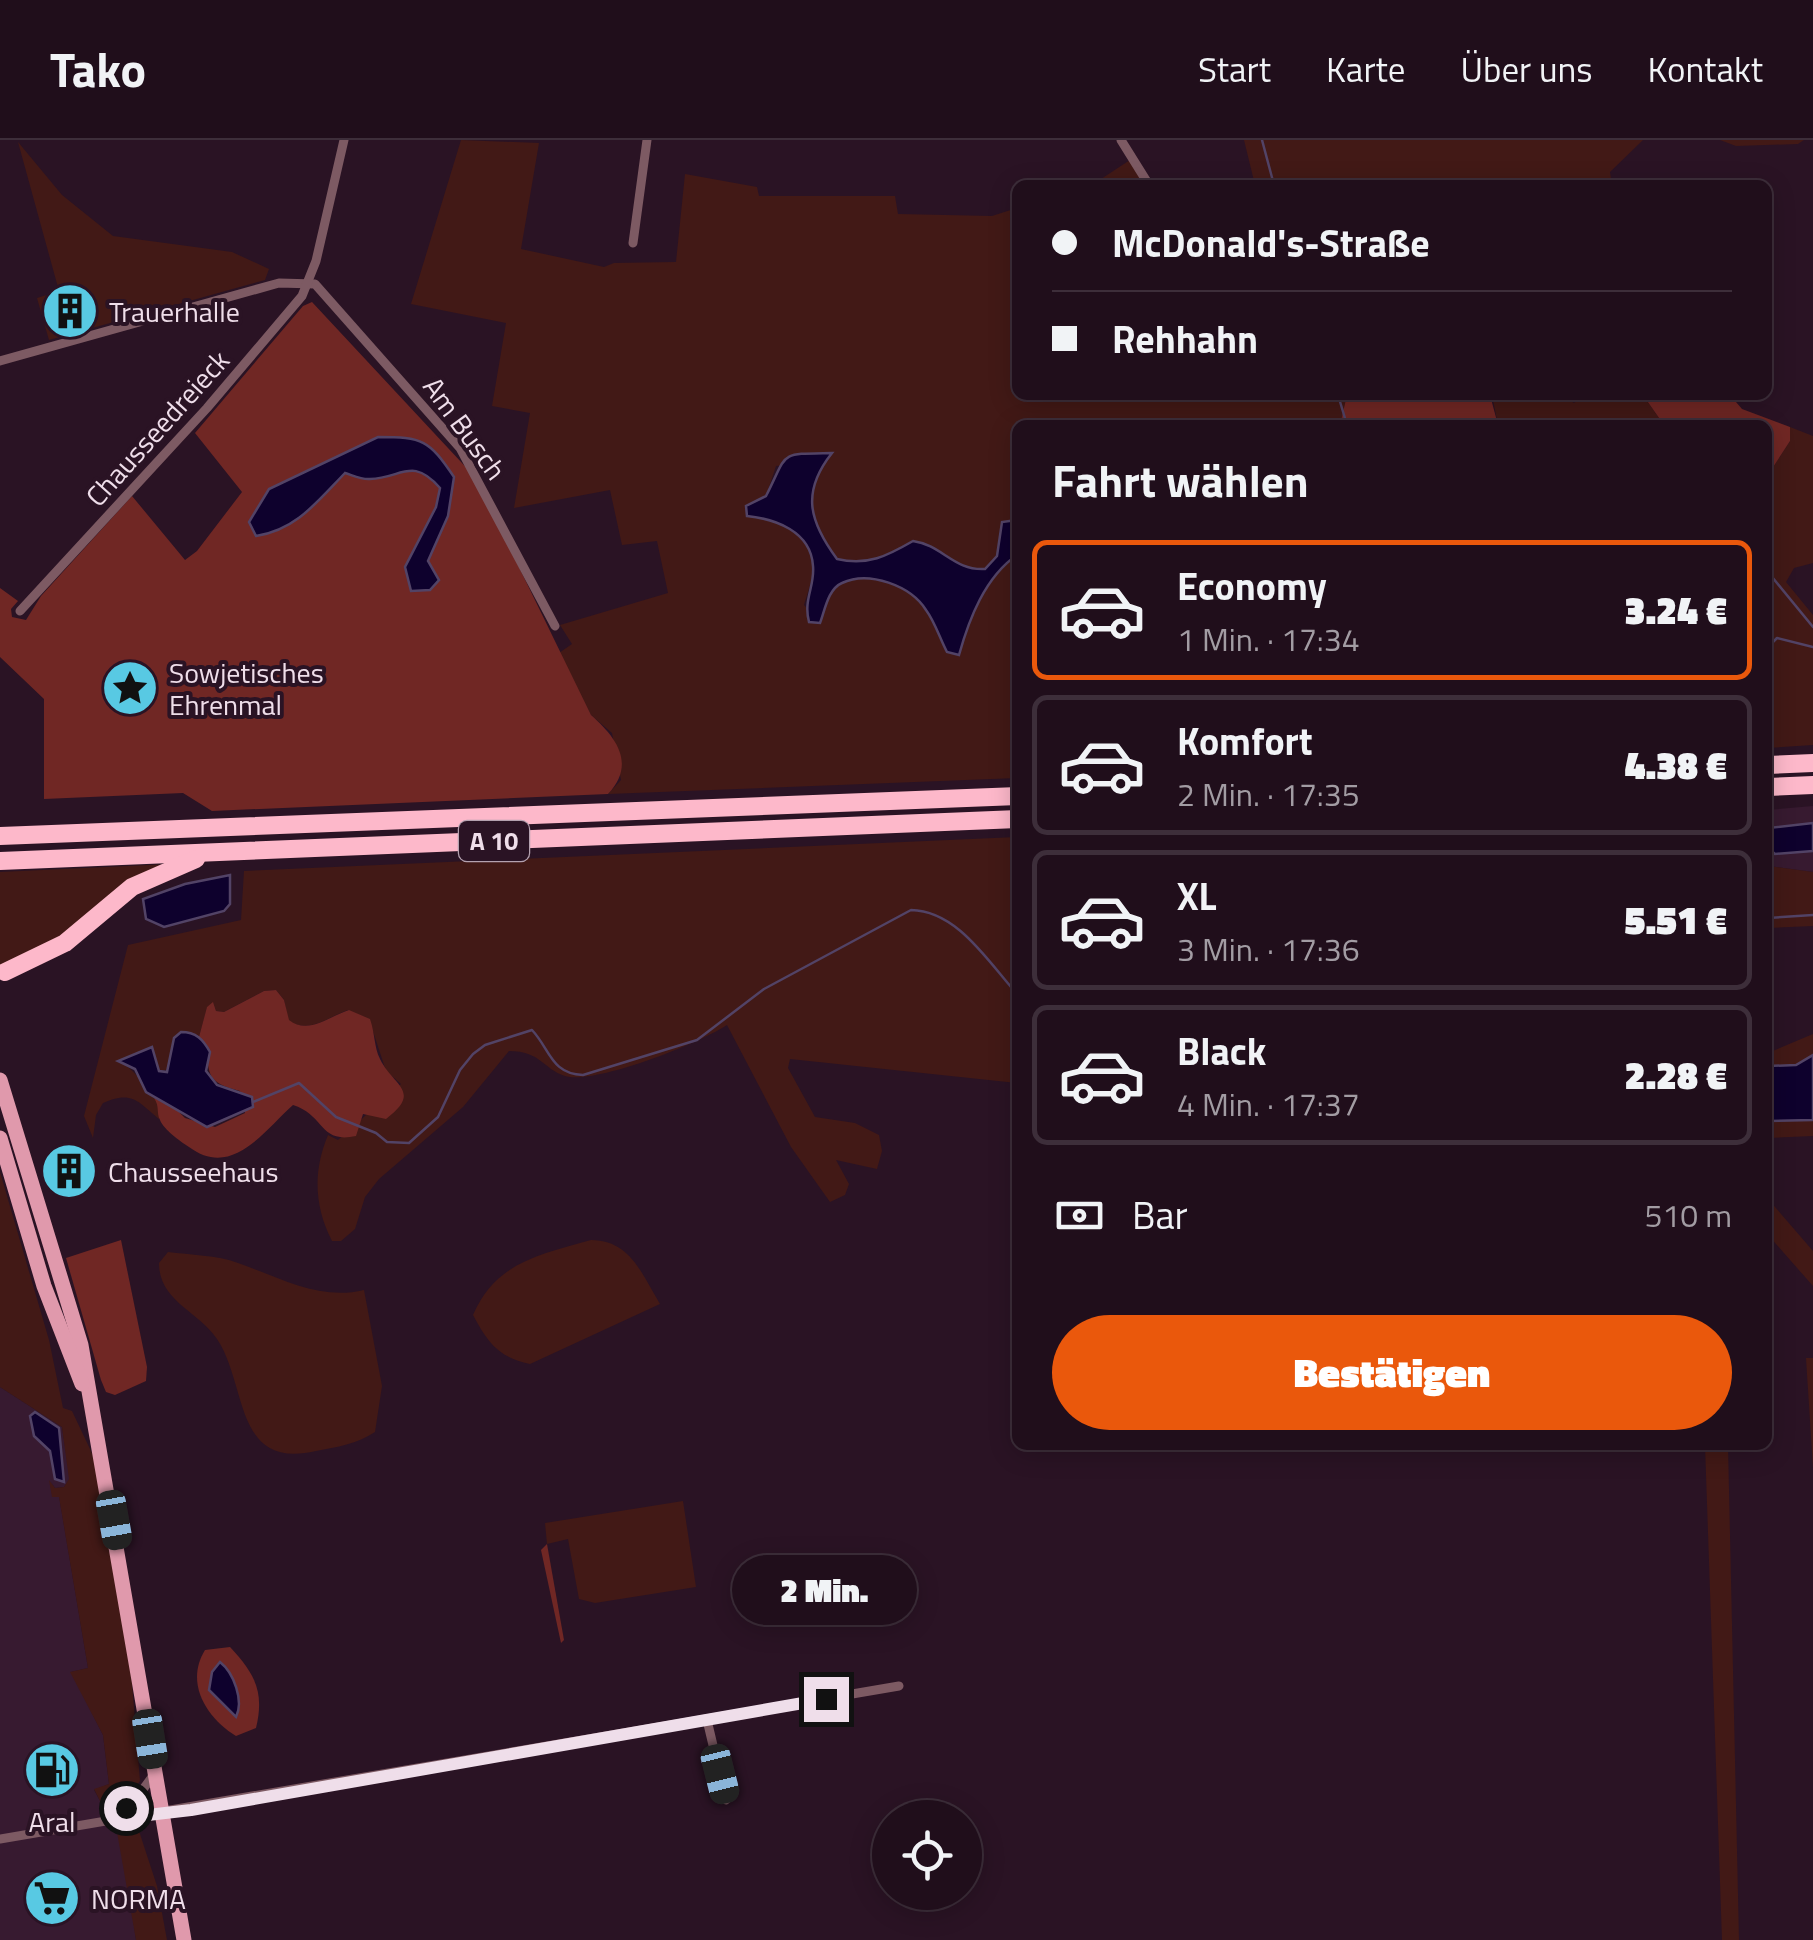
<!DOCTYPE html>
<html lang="de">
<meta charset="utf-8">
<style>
:root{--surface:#200e1b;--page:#2d1c28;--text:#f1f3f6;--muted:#a29ca3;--line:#3d2e3a;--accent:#ea580c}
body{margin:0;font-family:"Titillium Web",sans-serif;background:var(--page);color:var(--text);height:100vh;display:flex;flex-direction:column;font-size:38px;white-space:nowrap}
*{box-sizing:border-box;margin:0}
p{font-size:32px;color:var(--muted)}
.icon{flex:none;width:55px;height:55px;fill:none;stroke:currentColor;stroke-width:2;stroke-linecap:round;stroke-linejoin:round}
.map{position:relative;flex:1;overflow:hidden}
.side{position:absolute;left:1012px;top:280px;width:760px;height:1030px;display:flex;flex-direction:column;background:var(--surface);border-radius:15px;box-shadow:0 5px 25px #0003,0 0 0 2px var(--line)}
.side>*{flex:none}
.guide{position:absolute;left:1012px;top:40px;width:760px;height:220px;border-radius:15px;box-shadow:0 5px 25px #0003,0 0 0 2px var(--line);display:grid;align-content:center;height:220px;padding:0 40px;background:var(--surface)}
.tools{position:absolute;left:872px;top:1660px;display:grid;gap:20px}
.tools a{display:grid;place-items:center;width:110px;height:110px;border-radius:50%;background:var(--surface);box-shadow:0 5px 25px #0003,0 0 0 2px var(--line);font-size:50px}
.end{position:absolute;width:45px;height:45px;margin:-22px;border:12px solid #efdeea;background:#111;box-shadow:0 0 0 5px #111}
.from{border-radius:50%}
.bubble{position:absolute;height:70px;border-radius:35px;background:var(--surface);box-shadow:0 5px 25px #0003,0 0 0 2px var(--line);font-size:32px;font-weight:800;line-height:70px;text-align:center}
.car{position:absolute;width:30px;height:60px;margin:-30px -15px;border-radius:12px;box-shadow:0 0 8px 2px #0007;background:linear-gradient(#222 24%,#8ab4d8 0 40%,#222 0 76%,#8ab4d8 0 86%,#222 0)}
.guide b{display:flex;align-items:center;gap:35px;height:95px;font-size:38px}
.guide b+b{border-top:2px solid var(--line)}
.guide i{width:25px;height:25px;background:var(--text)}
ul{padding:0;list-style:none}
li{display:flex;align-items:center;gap:30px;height:140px;margin:0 20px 15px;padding:0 20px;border:5px solid var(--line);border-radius:15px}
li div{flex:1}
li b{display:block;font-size:38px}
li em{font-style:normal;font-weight:800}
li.selected{border-color:var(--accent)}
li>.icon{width:90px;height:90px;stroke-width:1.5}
h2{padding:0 40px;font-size:45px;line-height:120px}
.pay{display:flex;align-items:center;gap:25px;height:110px;padding:0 40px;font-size:38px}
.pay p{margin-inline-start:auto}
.action{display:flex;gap:20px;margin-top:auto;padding:20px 40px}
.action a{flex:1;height:115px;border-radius:60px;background:var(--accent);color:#fff;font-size:40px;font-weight:800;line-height:115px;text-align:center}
header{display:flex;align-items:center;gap:60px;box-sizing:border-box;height:140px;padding:0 50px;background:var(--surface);border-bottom:2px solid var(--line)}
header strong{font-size:48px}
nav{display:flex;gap:55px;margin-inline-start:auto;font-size:35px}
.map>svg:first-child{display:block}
.built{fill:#371a30}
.green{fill:#421916}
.forest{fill:#702724;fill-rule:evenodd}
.water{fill:#0e012d;stroke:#524366;stroke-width:2.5}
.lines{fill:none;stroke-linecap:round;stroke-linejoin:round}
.stream{stroke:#524366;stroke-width:2.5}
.street{stroke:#7d5a63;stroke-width:9}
.primary{stroke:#e099ac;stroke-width:15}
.highway{stroke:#fdb8ca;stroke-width:18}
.route{stroke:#efdeea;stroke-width:12}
.labels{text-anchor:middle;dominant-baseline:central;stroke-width:8;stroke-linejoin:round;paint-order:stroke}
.shield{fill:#2a1324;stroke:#b4a1af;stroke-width:2.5}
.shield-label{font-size:25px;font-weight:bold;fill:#efdeea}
.poi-label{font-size:28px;fill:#efdeea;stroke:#2a1324;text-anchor:start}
.street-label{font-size:28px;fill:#efdeea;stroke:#2a1324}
</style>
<header>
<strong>Tako</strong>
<nav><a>Start</a><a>Karte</a><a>Über uns</a><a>Kontakt</a></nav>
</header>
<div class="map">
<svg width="1813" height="1800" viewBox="0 0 1813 1800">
<rect width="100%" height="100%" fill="#2a1324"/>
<g class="built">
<path d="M1813 666V732L1768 726V670Z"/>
<path d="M0 1247 62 1287 70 1339 64 1347 55 1348 51 1342 59 1356 88 1528 71 1532 103 1595 109 1644 94 1650 104 1668 117 1663 136 1800H0Z"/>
</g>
<g class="green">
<path d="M461 0 539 3 521 109 604 127 614 123 676 122 685 34 757 47 759 56H895L898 74 992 76 1017 68 1018 255H1347L1340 285H1018L1017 380 1002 382 997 416 986 429C954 430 942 405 913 401 887 416 868 426 836 419 809 381 800 363 826 321L776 326 766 356 746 366 748 376C776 379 811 391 813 425 814 437 807 454 804 465L820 483C825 470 828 449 842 442 869 430 911 446 926 470 934 482 940 499 947 512L959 515C969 479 985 437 1017 415V638L608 654 621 640 612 593 591 575 559 513 572 504 560 485 668 453 657 401 622 405 610 350 514 368 530 273 492 266 506 183 411 164Z"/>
<path d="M1244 0H1643L1610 32 1612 45H1255Z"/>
<path d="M1720 0H1804L1798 4 1736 6Z"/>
<path d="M18 2 62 55 113 96 232 112 269 129 265 140 49 200 37 158 59 151Z"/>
<path d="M1130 20 1145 45H1092Z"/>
<path d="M1492 255H1563L1574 263 1583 255H1643L1664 285H1498Z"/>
<path d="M1790 287 1813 296V423L1794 428 1786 442 1813 475V605L1768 608V335L1790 301Z"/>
<path d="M140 534 141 562 114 564 113 536Z"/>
<path d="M1017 697V943L790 919 788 928 815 977 855 983 879 995 882 1011 877 1029 836 1020 849 1044 845 1055 830 1062 791 1007 727 885C700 903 595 945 565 936 543 929 541 911 509 911L463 967 379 1039 365 1057 355 1089 341 1101H332C314 1066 313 1031 328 995L338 1000 401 944 386 931 369 879 348 870C328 877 308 895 288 880L284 860 276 850 264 851 224 872 216 871 213 863 207 868 199 897 190 892 171 929 159 931 153 912 118 920C137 931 145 947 159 964V979C138 962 133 950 103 963L96 975 93 998 84 976 128 805 241 780 244 731Z"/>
<path d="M170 724 66 797 0 828V732Z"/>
<path d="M1768 726 1813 732V786L1768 788Z"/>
<path d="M1813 894V915L1796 925 1768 926V913Z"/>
<path d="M1813 980V996L1768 998V981Z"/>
<path d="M0 1032 49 1200 63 1268 72 1271 98 1326 129 1507 140 1641 127 1658 104 1669 94 1649 109 1644 103 1595 70 1532 88 1528 59 1357H52L49 1340 55 1348 64 1347 69 1339 62 1287 0 1247Z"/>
<path d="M1768 1059 1813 1111V1146L1768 1095Z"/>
<path d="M591 1100C630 1100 642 1134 660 1164L530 1224C498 1217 488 1203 473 1175 496 1122 539 1115 591 1100Z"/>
<path d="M168 1112C190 1115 217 1115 238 1123 279 1137 319 1161 364 1150L382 1246 375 1292C357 1304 337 1307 316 1311 233 1330 248 1245 217 1199 197 1170 159 1161 159 1123Z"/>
<path d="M1806 1218H1813V1328Z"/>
<path d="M1705 1305H1728L1739 1800H1722Z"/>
<path d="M683 1361 696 1447 595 1463 579 1459 568 1399 547 1404 545 1383Z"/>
<path d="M139 1691 157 1746 167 1800H136L117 1692Z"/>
</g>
<g class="forest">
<path d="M312 162 475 337 591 575C617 598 636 624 608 654L212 671 183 653 44 659V559L0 517V448L18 461 11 469 12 477 26 480 41 456 132 356 185 420 197 411 242 352 195 293 303 166ZM378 297 454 337 448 376 427 421 438 440 405 427 436 367 440 348 429 336 413 329 369 340 345 333 269 349ZM140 535 141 562 114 564 113 536Z"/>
<path d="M1347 255H1490L1498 285H1340Z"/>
<path d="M1643 255H1730L1742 269 1790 287V301L1768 335V285H1664Z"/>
<path d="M276 850 284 860 289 880C308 895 328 877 349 870L370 879C375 893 374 907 380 919 393 946 423 951 386 979L363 974 356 996C319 1004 325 975 293 965 264 991 232 1039 189 1007 180 1001 164 990 160 980 156 972 160 967 154 958L173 966 185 978 215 987 245 973 240 951C205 942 210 935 205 903L199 897 207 867 213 862 216 871 224 872 264 851Z"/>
<path d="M121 1100 147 1227 146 1241 115 1255 106 1252 101 1240 66 1118Z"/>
<path d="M547 1404 564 1500 561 1503 541 1410Z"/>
<path d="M230 1507C254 1533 265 1551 256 1588L236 1596C208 1579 184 1544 205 1510Z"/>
</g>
<g class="water">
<path d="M378 297C423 297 429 300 454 337L448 376 428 421 439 440 430 450 411 451 405 427 436 367 440 348C412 316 402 338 370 339 362 340 352 335 345 333 317 362 296 390 256 396L249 382 269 349Z"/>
<path d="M832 313C801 352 809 381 837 419 868 426 887 416 913 401 942 405 954 431 985 429L997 416 1002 382 1017 380V415C985 437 969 479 959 515L947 512C940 499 935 482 926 470 911 446 869 430 842 443 828 449 825 470 820 483L809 482C803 460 815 446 813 426 811 391 775 379 747 376L746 366 766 356C789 311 777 314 832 313Z"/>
<path d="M1813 683V711L1775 714 1768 708V688Z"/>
<path d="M230 735V764L224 771 164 787 146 779 143 759 185 744Z"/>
<path d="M181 892C196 892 203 899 210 912L206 931 217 945 252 957 253 967 207 987 146 952 135 929 118 921 152 907 159 931 167 932 174 898Z"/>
<path d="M1813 915V980L1768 981V926L1796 925Z"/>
<path d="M35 1272 59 1288 64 1342 55 1339 50 1311 34 1296 30 1276Z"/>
<path d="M220 1522C234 1533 244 1561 236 1577L209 1550 212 1532Z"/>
</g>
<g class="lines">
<g class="stream">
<path d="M1262 0 1274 45"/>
<path d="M1338 255 1347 285"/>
<path d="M1768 432 1813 487"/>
<path d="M1768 507 1777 498 1813 507"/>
<path d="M1768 778 1813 775"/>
<path d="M253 962 299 943 336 977 376 993 387 1002 409 1003 438 977 460 930 473 914 485 905 532 890C550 909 551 934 583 935L697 900 764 849 911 770C958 771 988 822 1018 855"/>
</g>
<g class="street">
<path d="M1121 0 1149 45"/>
<path d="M633 103 647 0"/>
<path d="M0 221 279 143 315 144 460 308 555 486"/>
<path d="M20 471 207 268 302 156 316 121 344 0"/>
<path d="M707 1580 726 1660"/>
<path d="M122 1678 155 1633"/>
<path d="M0 1699 899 1546"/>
</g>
<g class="primary">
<path d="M0 940 81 1205 184 1800"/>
<path d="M0 998 44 1146 82 1244"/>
</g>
<g class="highway">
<path d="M1768 625 1813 623"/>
<path d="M1768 647 1813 645"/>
<path d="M0 696 1018 656"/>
<path d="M0 721 1018 679"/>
<path d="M5 832 65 803 132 747 196 719"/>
</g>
</g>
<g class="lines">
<path class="route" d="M126 1668 122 1678 191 1670 826 1559"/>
</g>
<defs>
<g id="building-disc" transform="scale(2.875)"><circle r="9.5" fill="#58c9e3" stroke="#2a1324"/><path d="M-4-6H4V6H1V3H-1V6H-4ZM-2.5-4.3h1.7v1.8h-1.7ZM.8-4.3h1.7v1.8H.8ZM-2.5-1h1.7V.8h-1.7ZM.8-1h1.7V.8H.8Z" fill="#111"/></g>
<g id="sight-disc" transform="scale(2.875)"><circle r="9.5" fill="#58c9e3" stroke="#2a1324"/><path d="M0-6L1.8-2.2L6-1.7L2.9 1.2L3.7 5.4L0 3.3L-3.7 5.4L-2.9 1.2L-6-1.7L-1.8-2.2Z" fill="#111"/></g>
<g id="fuel-disc" transform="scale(2.875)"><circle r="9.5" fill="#58c9e3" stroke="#2a1324"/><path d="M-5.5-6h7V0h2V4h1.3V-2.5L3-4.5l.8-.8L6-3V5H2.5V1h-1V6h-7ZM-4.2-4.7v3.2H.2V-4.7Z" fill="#111"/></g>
<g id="supermarket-disc" transform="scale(2.875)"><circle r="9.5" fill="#58c9e3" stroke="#2a1324"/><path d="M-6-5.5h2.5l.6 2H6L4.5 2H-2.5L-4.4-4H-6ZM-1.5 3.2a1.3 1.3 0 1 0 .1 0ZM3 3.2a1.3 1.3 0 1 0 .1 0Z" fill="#111"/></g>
</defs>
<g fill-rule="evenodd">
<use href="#building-disc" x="70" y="171"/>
<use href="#sight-disc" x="130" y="548"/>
<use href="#building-disc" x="69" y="1031"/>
<use href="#fuel-disc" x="52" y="1630"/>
<use href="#supermarket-disc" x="52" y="1758"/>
</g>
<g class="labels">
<rect class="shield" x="459" y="681" width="70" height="40" rx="8"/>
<g class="shield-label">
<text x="494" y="701">A 10</text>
</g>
<g class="poi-label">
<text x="109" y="171">Trauerhalle</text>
<text x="169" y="532">Sowjetisches<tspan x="169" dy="32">Ehrenmal</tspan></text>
<text x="108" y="1031">Chausseehaus</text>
<text x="52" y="1681" text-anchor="middle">Aral</text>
<text x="91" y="1758">NORMA</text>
</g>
<g class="street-label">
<text transform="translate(157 288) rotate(-48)">Chausseedreieck</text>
<text transform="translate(465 288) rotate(54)">Am Busch</text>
</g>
</g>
</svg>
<div class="tools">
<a><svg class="icon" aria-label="locate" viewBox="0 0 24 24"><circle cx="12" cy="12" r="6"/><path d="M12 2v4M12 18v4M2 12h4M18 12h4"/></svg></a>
</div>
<i class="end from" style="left:126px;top:1668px"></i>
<i class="end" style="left:826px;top:1559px"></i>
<div class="bubble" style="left:732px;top:1415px;width:185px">2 Min.</div>
<i class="car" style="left:114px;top:1380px;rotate:170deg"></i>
<i class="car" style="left:150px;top:1599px;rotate:171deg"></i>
<i class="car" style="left:720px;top:1634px;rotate:166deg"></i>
<div class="guide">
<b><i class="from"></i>McDonald's-Straße</b>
<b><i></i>Rehhahn</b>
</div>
<section class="side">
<h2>Fahrt wählen</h2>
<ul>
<li class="selected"><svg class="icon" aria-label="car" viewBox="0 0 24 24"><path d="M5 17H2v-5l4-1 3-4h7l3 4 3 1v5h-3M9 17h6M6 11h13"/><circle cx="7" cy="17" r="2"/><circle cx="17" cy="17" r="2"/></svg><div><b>Economy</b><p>1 Min. · 17:34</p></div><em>3.24 €</em></li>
<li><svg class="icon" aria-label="car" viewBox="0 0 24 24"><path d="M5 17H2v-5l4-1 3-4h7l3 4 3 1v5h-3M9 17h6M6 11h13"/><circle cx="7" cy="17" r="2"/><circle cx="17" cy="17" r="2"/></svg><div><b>Komfort</b><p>2 Min. · 17:35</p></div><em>4.38 €</em></li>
<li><svg class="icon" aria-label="car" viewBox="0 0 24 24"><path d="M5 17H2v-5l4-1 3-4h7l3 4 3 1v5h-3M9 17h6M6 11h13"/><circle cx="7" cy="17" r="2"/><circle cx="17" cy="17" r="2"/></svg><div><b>XL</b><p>3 Min. · 17:36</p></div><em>5.51 €</em></li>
<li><svg class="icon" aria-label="car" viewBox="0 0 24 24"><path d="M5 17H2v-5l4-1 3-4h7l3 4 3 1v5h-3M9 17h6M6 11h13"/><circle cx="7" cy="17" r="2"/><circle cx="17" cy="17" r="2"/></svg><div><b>Black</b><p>4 Min. · 17:37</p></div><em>2.28 €</em></li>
</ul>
<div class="pay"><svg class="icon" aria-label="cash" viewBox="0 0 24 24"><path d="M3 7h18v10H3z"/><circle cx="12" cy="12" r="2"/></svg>Bar<p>510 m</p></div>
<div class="action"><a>Bestätigen</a></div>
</section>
</div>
